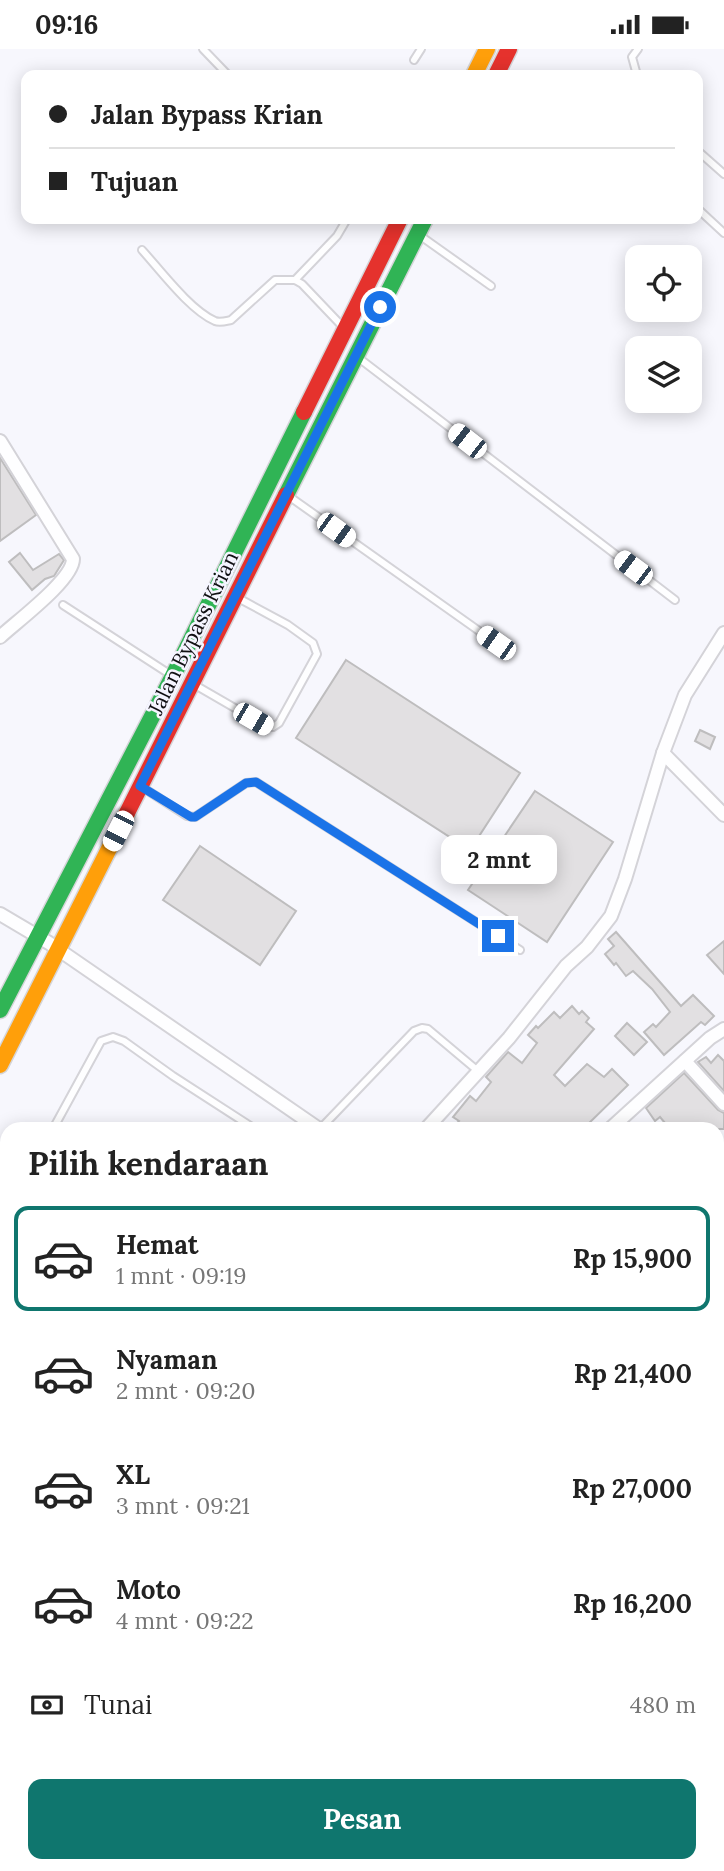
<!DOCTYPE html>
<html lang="id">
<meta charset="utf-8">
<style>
:root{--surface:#fff;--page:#f6f6f6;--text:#222;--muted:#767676;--line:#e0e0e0;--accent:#0f766e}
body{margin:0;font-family:Lora,serif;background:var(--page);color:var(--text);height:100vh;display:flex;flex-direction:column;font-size:26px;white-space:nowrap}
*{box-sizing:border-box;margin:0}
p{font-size:23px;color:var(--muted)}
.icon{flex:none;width:38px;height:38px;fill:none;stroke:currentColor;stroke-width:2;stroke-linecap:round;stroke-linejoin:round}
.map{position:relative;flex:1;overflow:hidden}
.drawer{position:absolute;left:0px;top:1073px;width:724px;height:751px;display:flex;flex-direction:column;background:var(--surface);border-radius:21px 21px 0 0;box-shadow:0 4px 18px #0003}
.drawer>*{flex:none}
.top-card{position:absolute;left:21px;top:21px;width:682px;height:154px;border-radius:14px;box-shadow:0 4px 18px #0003;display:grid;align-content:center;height:154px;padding:0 28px;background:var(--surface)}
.controls{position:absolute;left:625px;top:196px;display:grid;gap:14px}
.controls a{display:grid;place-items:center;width:77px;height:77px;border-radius:14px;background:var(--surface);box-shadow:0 4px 18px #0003;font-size:35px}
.end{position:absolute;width:32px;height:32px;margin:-16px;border:9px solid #1a73e8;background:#fff;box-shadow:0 0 0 4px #fff}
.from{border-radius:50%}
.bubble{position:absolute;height:49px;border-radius:14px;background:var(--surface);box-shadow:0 4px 18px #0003;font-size:23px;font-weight:700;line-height:49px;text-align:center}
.car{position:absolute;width:21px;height:42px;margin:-21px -10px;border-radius:9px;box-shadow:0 0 5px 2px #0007;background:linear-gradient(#fff 24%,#345 0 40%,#fff 0 76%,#345 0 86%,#fff 0)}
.top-card b{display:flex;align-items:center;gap:24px;height:66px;font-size:26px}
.top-card b+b{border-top:2px solid var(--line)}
.top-card i{width:18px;height:18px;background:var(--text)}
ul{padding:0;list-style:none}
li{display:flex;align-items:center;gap:21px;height:105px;margin:0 14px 10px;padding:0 14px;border:4px solid transparent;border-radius:14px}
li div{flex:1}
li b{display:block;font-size:26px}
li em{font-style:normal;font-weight:700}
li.current{border-color:var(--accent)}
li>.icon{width:63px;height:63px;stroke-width:1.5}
h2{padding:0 28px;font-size:32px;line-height:84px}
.pay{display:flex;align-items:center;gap:18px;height:77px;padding:0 28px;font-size:26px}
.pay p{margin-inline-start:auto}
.action{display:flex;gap:14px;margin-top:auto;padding:14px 28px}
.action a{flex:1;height:80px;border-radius:14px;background:var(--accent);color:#fff;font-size:28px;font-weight:700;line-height:80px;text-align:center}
.status{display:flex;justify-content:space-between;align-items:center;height:49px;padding:0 35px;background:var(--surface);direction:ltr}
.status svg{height:19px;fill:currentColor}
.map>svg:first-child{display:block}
.building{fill:#e2e0e2;stroke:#bebdbe;stroke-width:2}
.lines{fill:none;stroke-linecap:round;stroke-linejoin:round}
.lane-casing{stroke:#d4d3d8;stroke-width:10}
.street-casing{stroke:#d4d3d8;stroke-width:16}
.fast-casing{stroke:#d5d5d8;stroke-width:19}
.slow-casing{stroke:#d5d5d8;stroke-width:19}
.jam-casing{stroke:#d5d5d8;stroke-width:19}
.lane{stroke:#fefeff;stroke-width:6}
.street{stroke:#fefeff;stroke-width:12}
.fast{stroke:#30b455;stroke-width:16}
.slow{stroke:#ff9f0a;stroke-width:16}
.jam{stroke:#e5322d;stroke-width:16}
.route{stroke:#1a73e8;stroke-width:9}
.labels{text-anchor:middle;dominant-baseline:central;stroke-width:5;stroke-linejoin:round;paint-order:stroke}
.street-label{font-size:21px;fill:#101013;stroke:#f5f5ff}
</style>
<div class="status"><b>09:16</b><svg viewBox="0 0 49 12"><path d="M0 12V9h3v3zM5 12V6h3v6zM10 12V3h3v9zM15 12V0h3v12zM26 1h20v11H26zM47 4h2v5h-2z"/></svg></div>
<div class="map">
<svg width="724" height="1822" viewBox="0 0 724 1822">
<rect width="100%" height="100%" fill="#f7f7fd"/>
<g class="building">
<path d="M0 409 36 466 0 492Z"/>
<path d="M20 504 33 521 59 505 64 511 54 527 45 530 32 541 9 513Z"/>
<path d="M346 611 520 724 470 801 296 689Z"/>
<path d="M700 681 715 688 710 700 695 692Z"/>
<path d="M535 742 613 793 547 893 468 841Z"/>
<path d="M200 797 296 862 260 916 163 851Z"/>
<path d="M616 883 681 957 693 946 714 967 705 976 701 973 664 1006 644 983 653 975 656 978 670 963 652 940 633 922 626 927 616 914 614 916 605 905 614 897 608 890Z"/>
<path d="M724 892V925L707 906Z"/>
<path d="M572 957 579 965 582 962 589 969 586 973 594 980 554 1026 565 1037 587 1015 604 1028 612 1020 628 1036 583 1080H452L459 1072 453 1068 470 1047 476 1052 491 1033 486 1028 508 1003 522 1014 537 994 528 986 536 977 538 979 554 963 560 969Z"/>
<path d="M627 974 647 993 634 1006 615 987Z"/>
<path d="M718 1006 724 1012V1042L698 1013 706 1008 711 1014Z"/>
<path d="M684 1024 718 1061 724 1064V1080H670L660 1068 655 1072 646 1059Z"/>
</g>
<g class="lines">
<g class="lane-casing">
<g id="lane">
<path d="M203 0 228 26"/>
<path d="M414 11 421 0"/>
<path d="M637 26 632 8 638 0"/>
<path d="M698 102 724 125"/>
<path d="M698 160 724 184"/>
<path d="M422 188 491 237"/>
<path d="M142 201C161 222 190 261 215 272 220 274 226 272 231 271L275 231H295L302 235 342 277"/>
<path d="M295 231 337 187 347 170"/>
<path d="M360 310 675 551"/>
<path d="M290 448 496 594"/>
<path d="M63 556 171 626"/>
<path d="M195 636 266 677 273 678 279 674 317 605 313 594 288 576 240 550"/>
<path d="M142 738 187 767 195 768 246 734 256 733 520 901"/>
<path d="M53 1080 101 992 113 988 124 992 173 1027 255 1080"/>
<path d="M320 1080 414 982 422 979 428 980 478 1022"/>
<path d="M0 1176 7 1163"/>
<path d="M0 1227 7 1230"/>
<path d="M0 1414 7 1410"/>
</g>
</g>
<g class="street-casing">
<g id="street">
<path d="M0 392 73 510C73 531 16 573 0 588"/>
<path d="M663 704 724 766"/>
<path d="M0 865 49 894 319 1080"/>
<path d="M685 1012 724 1055"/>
<path d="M426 1080 509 989 566 917 587 898 611 867 625 830 663 704 685 646 724 584"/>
<path d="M610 1080 710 989 724 980"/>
<path d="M718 1129 724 1122"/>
<path d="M718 1260 724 1265"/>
<path d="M718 1285 724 1278"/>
<path d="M0 1320 7 1326"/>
<path d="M718 1347 724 1352"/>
<path d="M718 1770 724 1773"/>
</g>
</g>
<g class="fast-casing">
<g id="fast">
<path d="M286 446 425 170"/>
<path d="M0 961 173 627 304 363"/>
</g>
</g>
<g class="slow-casing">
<g id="slow">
<path d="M474 26 487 0"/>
<path d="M0 1016 127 764"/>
</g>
</g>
<g class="jam-casing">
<g id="jam">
<path d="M496 26 509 0"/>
<path d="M304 363 400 170"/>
<path d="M127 764 286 446"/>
</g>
</g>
<use href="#lane" class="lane"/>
<use href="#street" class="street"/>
<use href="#fast" class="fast"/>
<use href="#slow" class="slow"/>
<use href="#jam" class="jam"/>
</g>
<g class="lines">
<path class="route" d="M380 258 140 737 191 768H195L246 734 256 733 498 887"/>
</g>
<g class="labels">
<g class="street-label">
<text transform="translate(193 584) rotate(-64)">Jalan Bypass Krian</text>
</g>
</g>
</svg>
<div class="controls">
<a><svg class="icon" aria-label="locate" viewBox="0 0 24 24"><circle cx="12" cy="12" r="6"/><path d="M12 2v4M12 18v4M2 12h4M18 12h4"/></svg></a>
<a><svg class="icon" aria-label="layers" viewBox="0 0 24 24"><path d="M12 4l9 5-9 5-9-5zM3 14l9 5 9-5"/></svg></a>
</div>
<i class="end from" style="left:380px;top:258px"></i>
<i class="end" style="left:498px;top:887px"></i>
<div class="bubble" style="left:441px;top:786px;width:116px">2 mnt</div>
<i class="car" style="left:467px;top:392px;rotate:308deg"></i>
<i class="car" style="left:336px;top:481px;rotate:126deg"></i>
<i class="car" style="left:633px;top:519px;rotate:307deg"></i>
<i class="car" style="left:496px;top:594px;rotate:305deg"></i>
<i class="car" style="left:253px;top:670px;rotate:120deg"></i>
<i class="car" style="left:118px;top:782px;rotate:207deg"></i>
<div class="top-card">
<b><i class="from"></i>Jalan Bypass Krian</b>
<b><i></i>Tujuan</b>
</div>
<section class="drawer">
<h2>Pilih kendaraan</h2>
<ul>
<li class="current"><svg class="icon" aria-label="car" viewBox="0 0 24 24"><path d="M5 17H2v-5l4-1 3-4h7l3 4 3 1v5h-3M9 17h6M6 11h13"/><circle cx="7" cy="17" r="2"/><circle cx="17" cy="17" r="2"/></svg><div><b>Hemat</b><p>1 mnt · 09:19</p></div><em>Rp 15,900</em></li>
<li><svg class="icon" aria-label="car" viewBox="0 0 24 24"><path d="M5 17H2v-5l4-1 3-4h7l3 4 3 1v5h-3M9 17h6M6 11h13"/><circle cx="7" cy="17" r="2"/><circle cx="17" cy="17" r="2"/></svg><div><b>Nyaman</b><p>2 mnt · 09:20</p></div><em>Rp 21,400</em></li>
<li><svg class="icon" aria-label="car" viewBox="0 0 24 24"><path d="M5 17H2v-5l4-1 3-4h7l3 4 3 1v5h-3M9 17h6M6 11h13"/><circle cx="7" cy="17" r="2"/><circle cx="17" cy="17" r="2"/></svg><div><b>XL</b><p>3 mnt · 09:21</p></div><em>Rp 27,000</em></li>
<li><svg class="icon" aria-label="car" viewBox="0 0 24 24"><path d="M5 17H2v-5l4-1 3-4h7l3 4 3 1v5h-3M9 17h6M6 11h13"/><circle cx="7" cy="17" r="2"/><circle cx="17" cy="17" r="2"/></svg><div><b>Moto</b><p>4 mnt · 09:22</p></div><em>Rp 16,200</em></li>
</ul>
<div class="pay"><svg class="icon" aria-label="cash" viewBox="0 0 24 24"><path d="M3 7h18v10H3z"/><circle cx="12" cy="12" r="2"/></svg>Tunai<p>480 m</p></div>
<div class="action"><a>Pesan</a></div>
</section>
</div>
